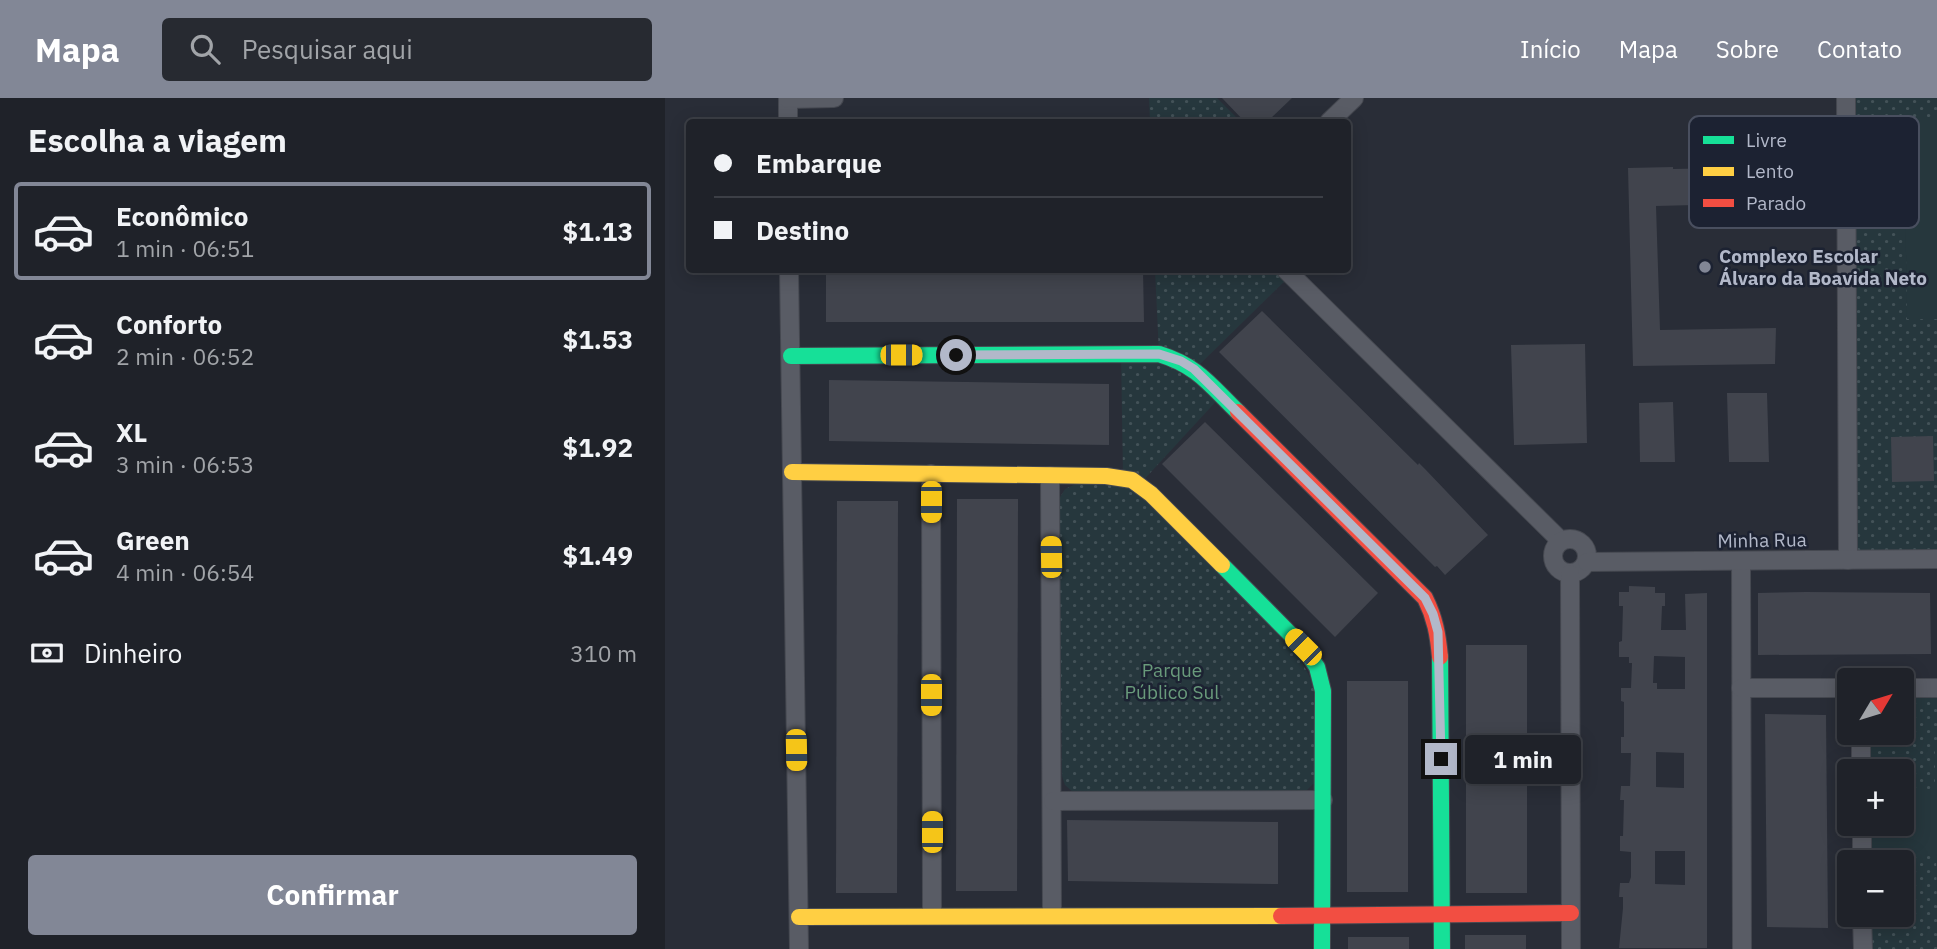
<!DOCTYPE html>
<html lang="pt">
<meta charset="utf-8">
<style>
:root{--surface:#1f2229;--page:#272a31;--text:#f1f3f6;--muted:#a1a4a8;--line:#3c3f46;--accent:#828796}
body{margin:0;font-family:"IBM Plex Sans",sans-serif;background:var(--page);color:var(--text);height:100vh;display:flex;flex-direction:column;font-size:26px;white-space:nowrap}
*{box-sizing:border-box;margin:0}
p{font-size:23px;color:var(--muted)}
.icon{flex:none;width:38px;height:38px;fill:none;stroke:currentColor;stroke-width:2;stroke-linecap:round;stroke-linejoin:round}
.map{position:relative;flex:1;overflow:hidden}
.details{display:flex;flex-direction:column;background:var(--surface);width:665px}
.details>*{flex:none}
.banner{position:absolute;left:21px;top:21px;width:665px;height:154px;border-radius:7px;box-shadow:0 4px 18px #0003,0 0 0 2px var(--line);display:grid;align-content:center;height:154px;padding:0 28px;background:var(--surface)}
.needle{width:46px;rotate:52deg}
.buttons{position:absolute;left:1172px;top:570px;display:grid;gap:14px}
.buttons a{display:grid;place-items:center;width:77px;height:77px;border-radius:7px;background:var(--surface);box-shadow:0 4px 18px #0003,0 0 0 2px var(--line);font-size:35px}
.end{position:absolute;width:32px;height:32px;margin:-16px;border:9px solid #b2b8c9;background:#111;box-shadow:0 0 0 4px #111}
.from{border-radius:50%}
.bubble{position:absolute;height:49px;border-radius:7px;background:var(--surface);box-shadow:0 4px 18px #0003,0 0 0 2px var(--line);font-size:23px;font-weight:700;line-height:49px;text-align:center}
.car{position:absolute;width:21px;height:42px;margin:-21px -10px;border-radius:9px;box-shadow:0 0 5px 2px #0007;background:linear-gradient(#f5c518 24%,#345 0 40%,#f5c518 0 76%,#345 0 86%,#f5c518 0)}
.banner b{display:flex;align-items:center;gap:24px;height:66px;font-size:26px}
.banner b+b{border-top:2px solid var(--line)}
.banner i{width:18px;height:18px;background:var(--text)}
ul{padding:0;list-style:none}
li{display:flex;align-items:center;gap:21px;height:98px;margin:0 14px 10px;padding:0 14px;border:4px solid transparent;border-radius:7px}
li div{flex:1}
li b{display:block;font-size:26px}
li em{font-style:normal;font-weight:700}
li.active{border-color:var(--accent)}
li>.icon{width:63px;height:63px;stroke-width:1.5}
h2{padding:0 28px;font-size:32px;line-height:84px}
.pay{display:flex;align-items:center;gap:18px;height:77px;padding:0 28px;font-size:26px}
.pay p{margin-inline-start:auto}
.primary-button{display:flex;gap:14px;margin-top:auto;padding:14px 28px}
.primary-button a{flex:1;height:80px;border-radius:7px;background:var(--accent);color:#fff;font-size:28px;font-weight:700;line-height:80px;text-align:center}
header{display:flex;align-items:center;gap:42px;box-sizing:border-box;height:98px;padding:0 35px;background:var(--accent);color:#fff}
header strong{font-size:33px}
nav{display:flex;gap:38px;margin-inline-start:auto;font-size:24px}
.search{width:490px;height:63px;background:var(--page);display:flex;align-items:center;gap:18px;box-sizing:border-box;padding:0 24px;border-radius:7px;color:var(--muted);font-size:26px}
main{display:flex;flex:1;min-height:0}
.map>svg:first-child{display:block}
.park{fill:url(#park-dots)}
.garden{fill:#26373d}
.building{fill:#41444d;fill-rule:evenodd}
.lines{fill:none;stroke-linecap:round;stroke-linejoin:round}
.street-casing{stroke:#454850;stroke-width:20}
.fast-casing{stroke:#454850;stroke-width:18}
.slow-casing{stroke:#454850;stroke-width:18}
.jam-casing{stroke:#454850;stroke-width:18}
.street{stroke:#595c65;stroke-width:18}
.fast{stroke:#16e098;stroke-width:16}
.slow{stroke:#ffcf43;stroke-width:16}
.jam{stroke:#f24e42;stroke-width:16}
.route{stroke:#b2b8c9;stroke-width:9}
.poi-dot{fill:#828796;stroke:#1c2232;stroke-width:2.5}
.labels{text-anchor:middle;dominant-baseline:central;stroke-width:5;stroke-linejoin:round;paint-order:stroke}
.poi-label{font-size:19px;font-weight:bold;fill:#b2b8c9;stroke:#1c2232;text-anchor:start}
.street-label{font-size:19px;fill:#b2b8c9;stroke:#1c2232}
.park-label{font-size:19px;fill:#699a7b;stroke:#1c2232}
.key{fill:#1c2232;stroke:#494f5f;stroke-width:2}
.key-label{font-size:19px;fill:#b2b8c9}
</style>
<header>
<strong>Mapa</strong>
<div class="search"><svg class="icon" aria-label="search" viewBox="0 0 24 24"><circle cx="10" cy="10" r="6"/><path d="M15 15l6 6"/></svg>Pesquisar aqui</div>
<nav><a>Início</a><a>Mapa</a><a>Sobre</a><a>Contato</a></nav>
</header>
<main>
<section class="details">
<h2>Escolha a viagem</h2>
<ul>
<li class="active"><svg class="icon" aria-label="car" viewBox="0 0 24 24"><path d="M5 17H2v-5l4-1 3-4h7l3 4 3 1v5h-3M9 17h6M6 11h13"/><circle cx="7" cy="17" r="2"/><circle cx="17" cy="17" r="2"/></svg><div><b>Econômico</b><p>1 min · 06:51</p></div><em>$1.13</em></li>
<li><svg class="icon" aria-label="car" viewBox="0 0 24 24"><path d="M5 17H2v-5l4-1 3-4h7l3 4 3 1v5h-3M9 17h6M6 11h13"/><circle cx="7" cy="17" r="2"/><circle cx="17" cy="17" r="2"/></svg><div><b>Conforto</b><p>2 min · 06:52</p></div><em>$1.53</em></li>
<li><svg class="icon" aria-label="car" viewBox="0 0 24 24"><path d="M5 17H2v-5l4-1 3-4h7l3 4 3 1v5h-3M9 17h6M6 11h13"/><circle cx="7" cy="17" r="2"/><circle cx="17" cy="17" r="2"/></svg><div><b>XL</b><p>3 min · 06:53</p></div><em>$1.92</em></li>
<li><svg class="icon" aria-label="car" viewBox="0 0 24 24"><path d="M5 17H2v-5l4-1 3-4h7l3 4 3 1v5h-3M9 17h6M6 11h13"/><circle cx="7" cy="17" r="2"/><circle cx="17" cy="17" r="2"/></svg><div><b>Green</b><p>4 min · 06:54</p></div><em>$1.49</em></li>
</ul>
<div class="pay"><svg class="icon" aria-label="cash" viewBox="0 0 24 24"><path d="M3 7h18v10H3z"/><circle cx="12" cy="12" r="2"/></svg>Dinheiro<p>310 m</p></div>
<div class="primary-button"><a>Confirmar</a></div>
</section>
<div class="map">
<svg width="1272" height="851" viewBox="0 0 1272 851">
<defs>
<pattern id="park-dots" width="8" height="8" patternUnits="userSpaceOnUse" patternTransform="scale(1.75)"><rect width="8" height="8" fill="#26373d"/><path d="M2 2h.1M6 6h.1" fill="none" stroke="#435258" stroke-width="1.8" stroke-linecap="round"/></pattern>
</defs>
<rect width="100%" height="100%" fill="#292d37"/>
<g class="park">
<path d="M484 0H552L576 24H485Z"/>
<path d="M1181 0H1272V461L1183 462Z"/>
<path d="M490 172H621L626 177 530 271 556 298 474 387 631 552 650 590V684L640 694H408L400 687 397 678 394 401 400 391 411 386 458 379 456 256H494Z"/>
<path d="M1237 590H1272V851H1198L1197 817H1237V765H1197V726H1237V674H1196V635H1237Z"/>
</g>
<g class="garden">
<path d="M1239 23H1272V221H1242Z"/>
<path d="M1270 649H1272V804L1271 756H1197V726H1237V692H1270Z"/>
</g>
<g class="building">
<path d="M557 0H627L602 24H580Z"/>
<path d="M1008 69V71L1107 69 1108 105 991 108 995 232 1111 230 1110 266 968 268 963 70Z"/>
<path d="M161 172H478L479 224H161Z"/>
<path d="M597 213 753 367 754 365 760 371 823 437 780 477 772 468 770 469 554 254Z"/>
<path d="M920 246 922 345 849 347 846 247Z"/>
<path d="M164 282 444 286V347L164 343Z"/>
<path d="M1062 295H1102L1104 364H1064Z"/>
<path d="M1008 304 1010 364H975L974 305Z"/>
<path d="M540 324 713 495 670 539 497 366Z"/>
<path d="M1268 338 1269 383 1227 384 1226 339Z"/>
<path d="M292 401H353L352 793H291Z"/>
<path d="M172 403H233L232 795H171Z"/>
<path d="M964 488 990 489V495H1000V508H997L996 532H1021L1020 496 1042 495V850H954L958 810V799H954L955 785H964L966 779V754L955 753V738H958L959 702H955L956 688H965L966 655H956V639H959V604L956 603V590H966L967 565H964V559H954V544L957 543 958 508H954V494H964ZM989 558 1020 559V591H992V585H988ZM991 654 1019 655V690L991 689ZM990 753H1020V787L990 786Z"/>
<path d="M1141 494 1265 495 1266 556 1093 557V495Z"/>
<rect x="801" y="547" width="61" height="248"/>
<rect x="682" y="583" width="61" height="211"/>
<path d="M1100 616 1161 617 1163 830 1102 829Z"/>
<path d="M402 722 613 724V786L403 783Z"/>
<rect x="800" y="837" width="61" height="14"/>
<rect x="683" y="839" width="61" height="12"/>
</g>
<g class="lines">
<g class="street-casing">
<g id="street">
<path d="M123 0V24"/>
<path d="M1181 0 1183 462"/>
<path d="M123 1 169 0"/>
<path d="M664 24 689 0"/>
<path d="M124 172 134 851"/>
<path d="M621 172 896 443"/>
<path d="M266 376 267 817"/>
<path d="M385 378 387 817"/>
<circle cx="905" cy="458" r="17"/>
<path d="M1076 463 1077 851"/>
<path d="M922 464 1272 461"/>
<path d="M905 476 906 851"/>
<path d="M1076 590H1185"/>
<path d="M1237 590H1272"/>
<path d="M1196 635V674"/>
<path d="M388 703 658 702"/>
<path d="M1197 726V765"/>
<path d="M1197 817 1198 851"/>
</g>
</g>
<g class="fast-casing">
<g id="fast">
<path d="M126 258 494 256C533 268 545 287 573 314"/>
<path d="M557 467 638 549 652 569 658 593 657 851"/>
<path d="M775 559 777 851"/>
</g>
</g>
<g class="slow-casing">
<g id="slow">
<path d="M127 374 441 378 467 382 486 396 557 467"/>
<path d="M134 819 616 818"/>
</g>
</g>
<g class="jam-casing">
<g id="jam">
<path d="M573 314 760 500C770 520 773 537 775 559"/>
<path d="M616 818 906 815"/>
</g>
</g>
<use href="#street" class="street"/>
<use href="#fast" class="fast"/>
<use href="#slow" class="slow"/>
<use href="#jam" class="jam"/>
</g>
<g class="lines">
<path class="route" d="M291 257 494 256 516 263 529 271 760 500 768 516 773 534 776 661"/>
</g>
<circle class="poi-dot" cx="1040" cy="169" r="7"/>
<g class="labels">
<g class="poi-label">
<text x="1054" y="158">Complexo Escolar<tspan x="1054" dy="22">Álvaro da Boavida Neto</tspan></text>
</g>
<g class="street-label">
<text transform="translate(1097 442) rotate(-1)">Minha Rua</text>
</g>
<g class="park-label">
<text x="507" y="572">Parque<tspan x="507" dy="22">Público Sul</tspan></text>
</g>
</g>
<rect x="1024" y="18" width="230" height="112" rx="10" class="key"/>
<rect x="1038" y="38" width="31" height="8" fill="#16e098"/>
<rect x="1038" y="69" width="31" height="9" fill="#ffcf43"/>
<rect x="1038" y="101" width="31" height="8" fill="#f24e42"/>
<g class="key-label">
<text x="1081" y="49">Livre</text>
<text x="1081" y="80">Lento</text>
<text x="1081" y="112">Parado</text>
</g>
</svg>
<div class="buttons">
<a><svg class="needle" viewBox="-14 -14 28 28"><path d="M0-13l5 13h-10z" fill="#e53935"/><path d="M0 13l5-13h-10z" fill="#a1a4a8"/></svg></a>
<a>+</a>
<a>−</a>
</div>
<i class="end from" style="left:291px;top:257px"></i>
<i class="end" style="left:776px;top:661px"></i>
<div class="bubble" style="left:800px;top:637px;width:116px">1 min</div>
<i class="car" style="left:236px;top:257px;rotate:90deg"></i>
<i class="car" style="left:266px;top:404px;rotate:180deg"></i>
<i class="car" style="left:386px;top:459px;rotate:359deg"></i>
<i class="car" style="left:638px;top:549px;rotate:315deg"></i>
<i class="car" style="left:266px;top:597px;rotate:180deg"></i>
<i class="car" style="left:131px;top:652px;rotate:179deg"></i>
<i class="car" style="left:267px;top:734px;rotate:0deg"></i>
<div class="banner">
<b><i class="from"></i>Embarque</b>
<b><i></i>Destino</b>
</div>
</div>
</main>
